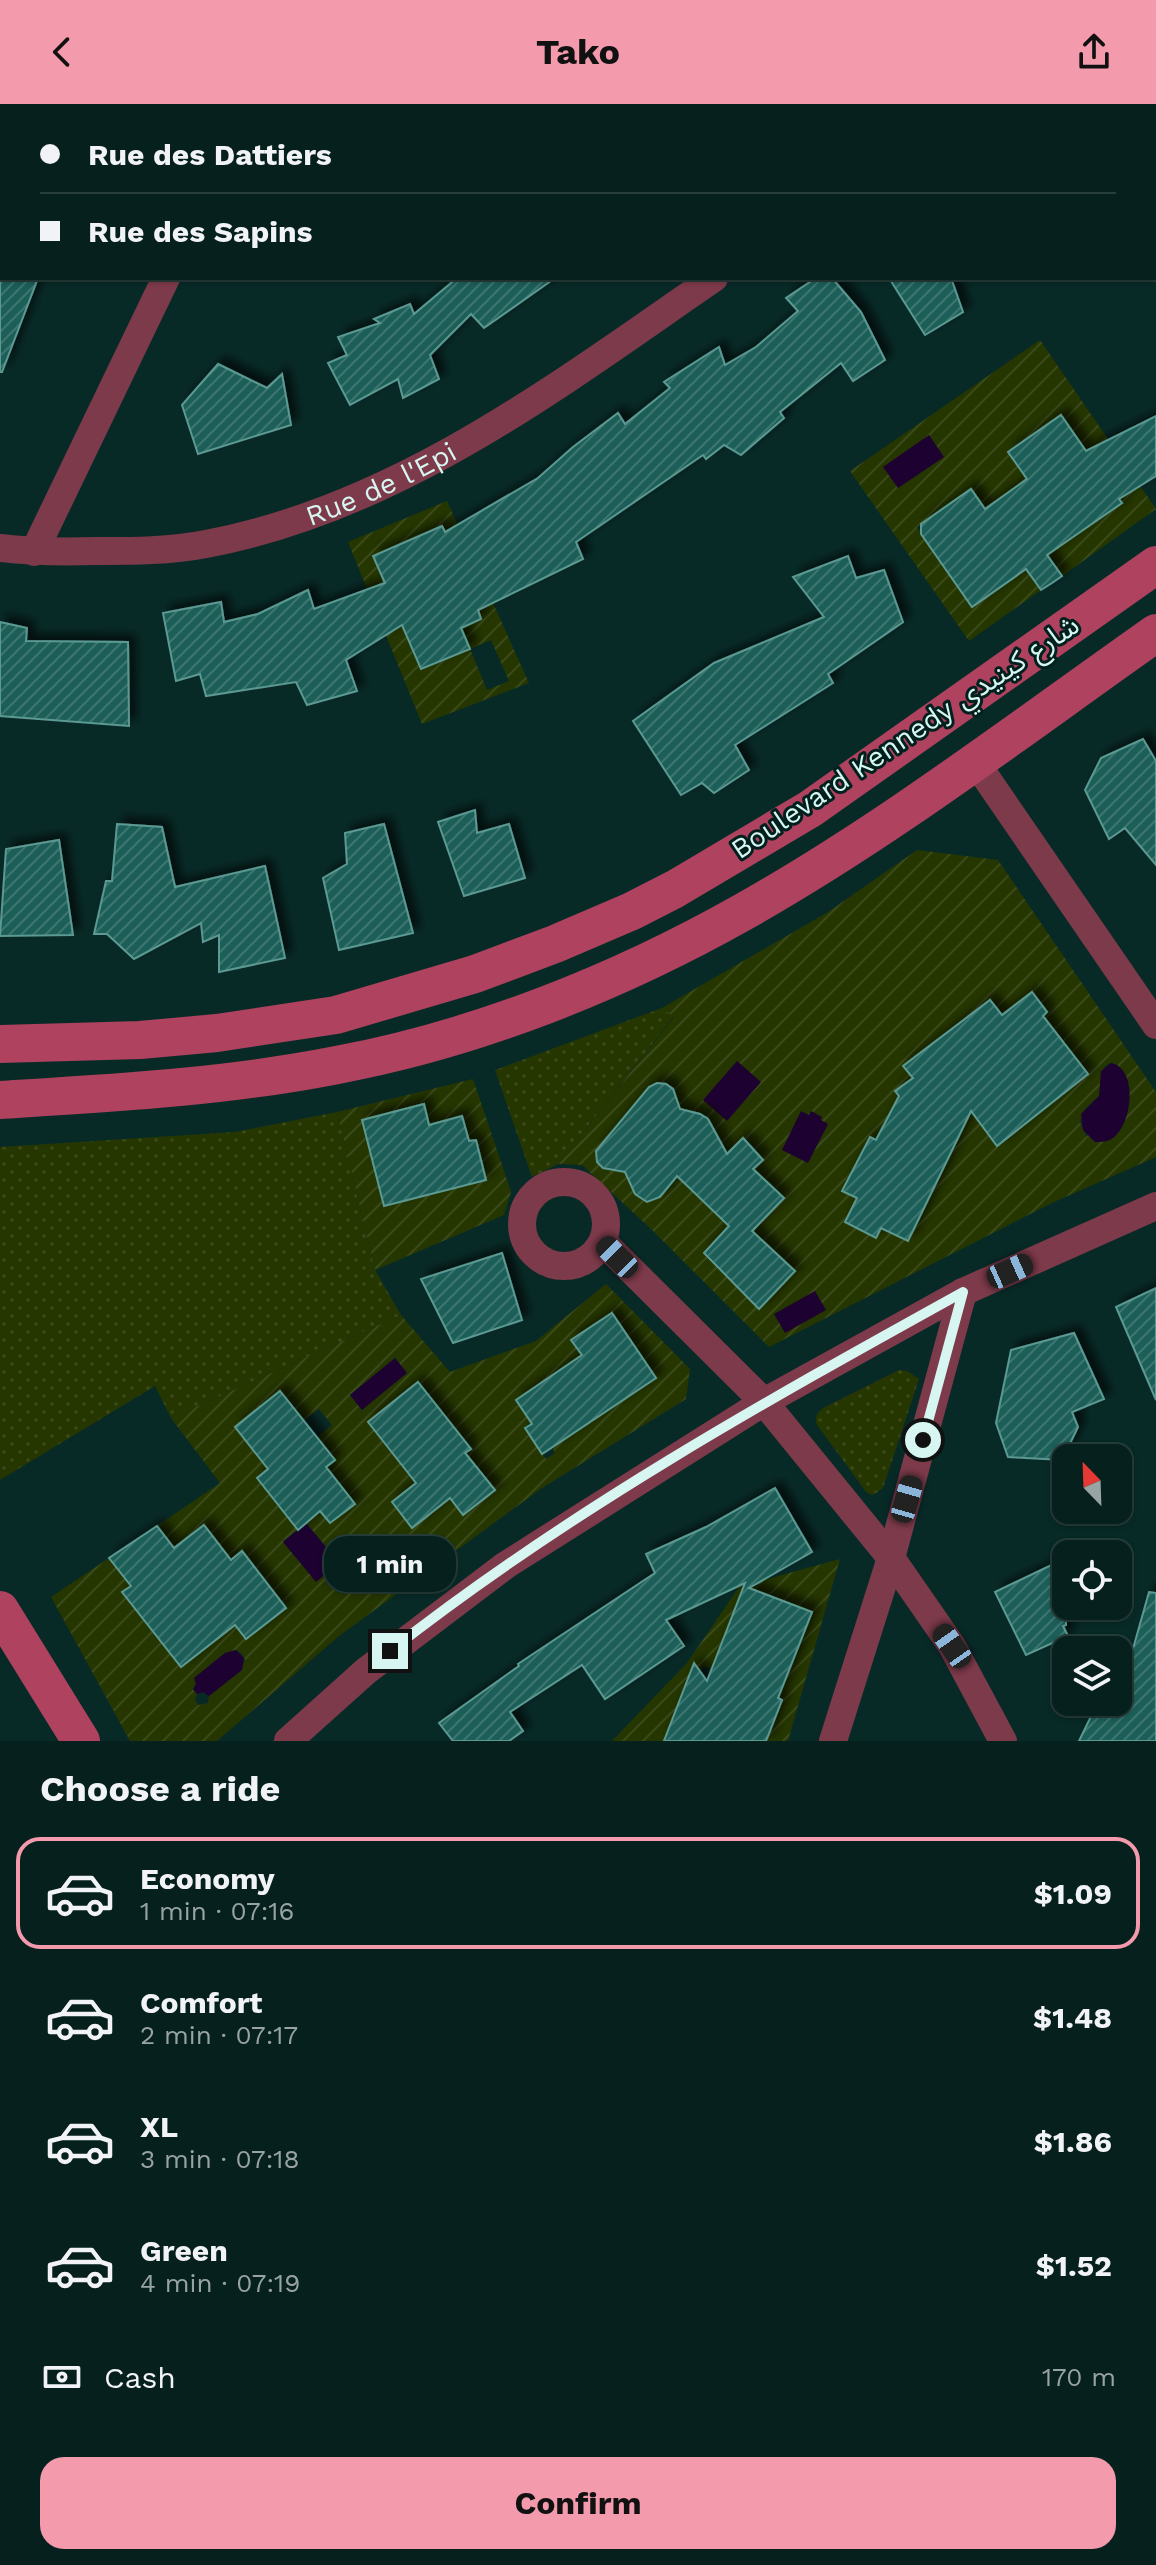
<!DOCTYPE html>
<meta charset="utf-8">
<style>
:root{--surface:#06201d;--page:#0f2826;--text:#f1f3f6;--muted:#98a3a4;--line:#273e3b;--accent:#f39aac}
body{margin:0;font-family:"Work Sans","Noto Sans Arabic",sans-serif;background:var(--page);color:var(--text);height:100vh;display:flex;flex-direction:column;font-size:30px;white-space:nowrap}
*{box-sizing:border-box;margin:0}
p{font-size:26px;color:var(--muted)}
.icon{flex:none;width:44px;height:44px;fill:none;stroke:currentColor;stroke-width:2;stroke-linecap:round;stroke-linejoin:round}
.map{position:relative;height:1637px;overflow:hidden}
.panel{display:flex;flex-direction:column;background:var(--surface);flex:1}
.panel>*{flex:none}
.banner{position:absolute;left:0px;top:0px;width:1156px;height:176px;box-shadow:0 2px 6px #0004,0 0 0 2px var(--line);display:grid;align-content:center;height:176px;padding:0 40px;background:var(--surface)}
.needle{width:52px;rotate:337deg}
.controls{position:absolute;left:1052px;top:1340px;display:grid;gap:16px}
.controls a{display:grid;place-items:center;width:80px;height:80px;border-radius:16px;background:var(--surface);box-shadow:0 2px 6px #0004,0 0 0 2px var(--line);font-size:40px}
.end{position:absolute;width:36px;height:36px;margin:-18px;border:10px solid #d7f6f1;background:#111;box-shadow:0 0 0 4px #111}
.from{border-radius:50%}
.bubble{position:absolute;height:56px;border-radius:24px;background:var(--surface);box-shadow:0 2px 6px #0004,0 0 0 2px var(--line);font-size:26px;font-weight:700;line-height:56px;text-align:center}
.car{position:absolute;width:24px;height:48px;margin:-24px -12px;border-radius:10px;box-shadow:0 0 6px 2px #0007;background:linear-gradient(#222 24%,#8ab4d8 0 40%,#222 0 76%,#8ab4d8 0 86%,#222 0)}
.banner b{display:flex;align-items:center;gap:28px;height:76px;font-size:30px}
.banner b+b{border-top:2px solid var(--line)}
.banner i{width:20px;height:20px;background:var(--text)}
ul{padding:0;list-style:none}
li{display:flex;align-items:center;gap:24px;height:112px;margin:0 16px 12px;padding:0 24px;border:4px solid transparent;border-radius:24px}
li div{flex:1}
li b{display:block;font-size:30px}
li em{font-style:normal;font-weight:700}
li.selected{border-color:var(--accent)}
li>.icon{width:72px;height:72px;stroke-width:1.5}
h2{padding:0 40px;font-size:36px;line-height:96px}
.pay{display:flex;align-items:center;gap:20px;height:88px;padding:0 40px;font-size:30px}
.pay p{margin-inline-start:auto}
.action{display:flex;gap:16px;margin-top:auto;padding:16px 40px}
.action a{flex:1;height:92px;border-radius:24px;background:var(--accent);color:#111;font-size:32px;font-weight:700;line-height:92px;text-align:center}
header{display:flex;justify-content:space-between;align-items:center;height:104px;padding:0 40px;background:var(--accent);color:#111;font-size:36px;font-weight:700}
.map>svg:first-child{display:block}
.grass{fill:url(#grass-dots)}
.garden{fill:url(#garden-furrows);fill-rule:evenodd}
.water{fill:#1d0231}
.building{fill:url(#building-hatch);stroke:#5b9992;stroke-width:2;filter:url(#shadow)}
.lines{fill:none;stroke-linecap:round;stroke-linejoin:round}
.street{stroke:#7d3a4a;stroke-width:28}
.secondary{stroke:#ae425f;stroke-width:38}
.route{stroke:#d7f6f1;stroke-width:10}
.labels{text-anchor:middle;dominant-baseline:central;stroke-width:6;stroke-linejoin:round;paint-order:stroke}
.street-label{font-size:28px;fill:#d7f6f1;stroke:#00201e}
</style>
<header><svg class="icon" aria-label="back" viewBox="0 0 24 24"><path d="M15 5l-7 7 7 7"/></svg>Tako<svg class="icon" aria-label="share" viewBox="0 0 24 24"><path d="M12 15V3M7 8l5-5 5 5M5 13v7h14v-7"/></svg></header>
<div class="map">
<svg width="1156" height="1637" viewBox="0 0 1156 1637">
<defs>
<pattern id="grass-dots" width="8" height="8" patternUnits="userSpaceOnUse" patternTransform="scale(2)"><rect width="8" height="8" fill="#253600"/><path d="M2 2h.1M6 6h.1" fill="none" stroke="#3a4a19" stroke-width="1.8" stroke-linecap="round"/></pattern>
<pattern id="garden-furrows" width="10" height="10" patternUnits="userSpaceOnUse" patternTransform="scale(2)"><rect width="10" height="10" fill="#253600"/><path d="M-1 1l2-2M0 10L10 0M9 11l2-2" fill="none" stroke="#3a4a19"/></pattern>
<pattern id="building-hatch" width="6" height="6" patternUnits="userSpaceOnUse" patternTransform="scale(2)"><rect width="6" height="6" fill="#1d5e58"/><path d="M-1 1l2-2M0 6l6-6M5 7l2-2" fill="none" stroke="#3d7670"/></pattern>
<filter id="shadow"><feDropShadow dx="7" dy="-7" stdDeviation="4" flood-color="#0009"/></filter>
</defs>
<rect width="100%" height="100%" fill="#082a27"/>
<g class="grass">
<path d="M662 904 674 912 558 1060 532 1073 495 966Z"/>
<path d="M337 1008 375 1166 401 1211 171 1314 155 1282 0 1376V1043L235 1028Z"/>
<path d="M899 1266 907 1267 919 1275 883 1384 873 1391 867 1389 817 1321C814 1312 817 1308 825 1303Z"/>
</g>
<g class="garden">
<path d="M1040 236 1156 405 1062 472 1006 391 985 405 971 385 917 423 931 443 1026 465 1041 486 969 537 850 367ZM1062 311 1122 399 1008 348 1019 340 1024 346 1048 321Z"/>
<path d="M447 397 529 579 422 620 348 438ZM442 423 481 515 461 524 470 545 421 565 373 452ZM491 536 509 577 487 586 470 545Z"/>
<path d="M917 746 998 756 1156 988V1053L1052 1099 769 1243 653 1127 582 1061 558 1060 674 913 662 904 828 808ZM1032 889 1047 908 1017 931 1056 929 1088 970 1052 998 1020 1001 1031 1015 997 1041 971 1008 949 1026 896 987 913 974 904 962 990 896 1002 911ZM1111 959 1118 961 1087 1033 1080 1018 1085 1005 1099 992 1105 962ZM662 978 673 985 668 1036 692 1010 704 1012 712 1025 710 1030 660 1093 647 1098 634 1090 632 1079 647 1060 611 1066 600 1061 596 1050 649 983ZM886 1017 951 1049 907 1137 881 1124 876 1134 845 1117 857 1094 842 1086 869 1033 876 1036ZM743 1034 762 1055 753 1065 783 1094 752 1127 795 1167 759 1204 737 1184 741 1179 704 1149 730 1122Z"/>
<path d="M473 975 511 1088 504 1111 375 1166 337 1008ZM423 1000 429 1021 462 1012 469 1037 476 1036 486 1075 384 1102 362 1016Z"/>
<path d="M606 1180 690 1265 686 1295 542 1384 339 1532 217 1637H130L51 1493 109 1454 131 1482 154 1528 181 1563 235 1521 246 1535 286 1504 243 1448 231 1456 204 1421 174 1443 157 1422 220 1379 171 1314 401 1211 450 1268 536 1237ZM612 1209 655 1274 615 1301 572 1236ZM395 1254 406 1269 362 1305 350 1291ZM550 1273 583 1322 552 1343 555 1349 546 1355 525 1325 532 1320 516 1296ZM418 1279 465 1349 495 1386 463 1411 450 1394 412 1424 392 1398 416 1379 368 1318ZM280 1288 303 1317 319 1305 332 1321 317 1333 326 1363 354 1400 330 1419 321 1408 306 1419 339 1458 283 1437 298 1426 258 1374 272 1362 256 1349 235 1323ZM236 1546 242 1550 245 1556 241 1566 209 1592 208 1599 198 1601 195 1595 197 1590 193 1585 196 1580 195 1574 225 1549Z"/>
<path d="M840 1455 788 1637H766L782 1596 765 1589 785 1578 812 1509 750 1484 732 1530 726 1528 711 1565 703 1562 692 1591 683 1588 664 1637H612L687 1559 739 1483Z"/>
</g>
<g class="water">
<path d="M929 331 944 353 898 384 883 363Z"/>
<path d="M737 957 761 978 727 1017 703 996Z"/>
<path d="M1111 959C1139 965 1132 1021 1113 1034 1108 1038 1101 1038 1095 1038L1083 1026 1081 1010 1099 992 1101 967Z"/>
<path d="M801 1007 809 1011 811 1007 822 1013 821 1016 828 1020 808 1059 782 1046Z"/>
<path d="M815 1187 826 1206 785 1229 774 1210Z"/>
<path d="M395 1254 407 1269 362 1306 350 1291Z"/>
<path d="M306 1419 339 1459 316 1478 283 1438Z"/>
<path d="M236 1546 244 1554 242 1566 209 1592 203 1588 197 1590 193 1585 196 1580 194 1574 225 1549Z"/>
</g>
<g class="building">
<path d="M0 174H38L2 268H0Z"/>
<path d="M457 174H555L484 224 471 210 430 251 439 275 403 294 398 275 350 301 328 259 347 251 338 233 380 219 374 215 410 200 414 210Z"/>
<path d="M816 174H832L861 208 885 256 853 277 841 259 780 308 784 314 741 351 724 341 706 355 703 351 576 438 583 455 478 506 481 515 461 524 470 545 421 565 402 521 346 556 357 587 307 601 296 578 206 592 200 570 176 577 163 509 221 498 224 518 258 510 308 486 314 505 385 479 373 452 442 422 445 428 538 374 573 343 618 309 625 320 670 284 664 278 719 243 725 261 756 243 798 207 786 194Z"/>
<path d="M889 174H951L963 208 925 231Z"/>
<path d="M218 260 267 284 282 270 291 321 198 350 182 301Z"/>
<path d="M1061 311 1086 347 1156 312V372L1119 395 1122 399 1047 451 1062 472 1052 479 1041 486 1026 465 972 503 921 430V420L971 385 985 405 1027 375 1008 348Z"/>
<path d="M848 452 856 474 884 466 903 518 828 570 833 579 735 641 749 666 714 689 702 679 681 691 633 617 714 559 824 513 793 473Z"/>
<path d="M0 518 27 524 26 537 128 538 129 622 0 612Z"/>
<path d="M1143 635 1156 657V761L1125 724 1109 735 1085 686 1101 654Z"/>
<path d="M475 706 477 729 509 720 525 774 464 792 438 718Z"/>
<path d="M117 720 162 723 175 783 265 762 285 854 219 868V831L203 838 201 819 134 855 107 830H94L106 777H112Z"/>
<path d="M384 720 413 829 339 846 323 774 347 760 345 729Z"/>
<path d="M59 736 73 831 0 832 6 745Z"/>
<path d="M1032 888 1047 908 1043 912 1088 970 997 1042 971 1007 908 1137 881 1124 876 1134 845 1118 857 1094 842 1087 870 1033 876 1036 899 992 895 987 913 974 903 962 990 896 1002 911Z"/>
<path d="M657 979 666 980 673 985 680 1005 700 1010 708 1015 727 1050 743 1034 763 1056 753 1065 784 1094 752 1127 795 1167 759 1205 704 1149 729 1122 677 1072 660 1093 647 1098 635 1090 625 1068 603 1064 597 1058 596 1047 649 983Z"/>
<path d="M424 1000 429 1021 462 1012 469 1037 476 1036 486 1076 384 1102 362 1016Z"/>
<path d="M502 1149 522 1216 453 1239 421 1175Z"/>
<path d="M1156 1184V1296L1116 1203Z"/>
<path d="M612 1209 656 1274 542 1350 525 1324 532 1320 516 1296 582 1251 571 1236Z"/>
<path d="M1074 1229 1104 1295 1072 1308 1078 1323 1062 1356 1008 1353 996 1319 1011 1246Z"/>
<path d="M418 1278 471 1345 465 1349 495 1386 463 1411 450 1394 412 1424 392 1398 416 1379 368 1318Z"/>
<path d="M280 1287 335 1356 326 1363 355 1400 330 1419 320 1407 298 1426 257 1374 268 1365 235 1323Z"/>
<path d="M775 1384 812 1448 749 1484 812 1508 778 1594 782 1596 766 1637H664L694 1559 707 1577 745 1479 666 1516 684 1542 605 1595 582 1561 510 1608 523 1627 509 1637H453L439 1619 519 1562 518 1560 655 1469 646 1450 706 1423Z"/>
<path d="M204 1421 231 1456 242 1447 286 1504 246 1535 235 1521 181 1563 122 1488 131 1482 109 1454 157 1422 174 1444Z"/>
<path d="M1066 1454V1521L1063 1522 1068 1532 1026 1551 995 1488Z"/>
<path d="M1149 1488 1156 1489V1637H1079L1098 1598H1118Z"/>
</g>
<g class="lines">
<g class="street">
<path d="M249 2 250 0"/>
<path d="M965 2 968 0"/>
<path id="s1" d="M0 444C33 448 64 448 97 447 134 447 170 447 206 440 398 404 557 282 714 174"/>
<path d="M34 448 166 174"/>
<path d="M974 656 1156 921"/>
<circle cx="564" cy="1120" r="42"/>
<path d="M603 1138 764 1298 891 1454 952 1542 1003 1637"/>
<path d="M288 1637 366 1567 506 1461 764 1298 963 1188 1156 1102"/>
<path d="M833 1637 891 1454 963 1188"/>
</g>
<g class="secondary">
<path d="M0 940 140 936 217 929 336 911 475 870 555 840 632 807 675 785 810 705 1156 461"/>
<path d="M0 996C113 989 226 983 337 961 477 935 619 878 743 808 887 727 1021 624 1156 529"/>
<path d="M0 1506 81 1637"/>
</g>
</g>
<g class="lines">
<path class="route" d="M390 1547C568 1407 766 1297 963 1188L923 1336"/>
</g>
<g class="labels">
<g class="street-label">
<text stroke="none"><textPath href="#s1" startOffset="392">Rue de l'Epi</textPath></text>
<text transform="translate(905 633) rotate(-34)">Boulevard Kennedy شارع كينيدي</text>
</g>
</g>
</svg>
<div class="controls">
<a><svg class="needle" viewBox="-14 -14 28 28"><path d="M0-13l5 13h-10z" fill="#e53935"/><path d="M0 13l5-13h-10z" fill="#98a3a4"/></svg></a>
<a><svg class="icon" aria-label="locate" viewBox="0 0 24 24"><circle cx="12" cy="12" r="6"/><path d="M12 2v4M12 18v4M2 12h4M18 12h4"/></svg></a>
<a><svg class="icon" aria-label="layers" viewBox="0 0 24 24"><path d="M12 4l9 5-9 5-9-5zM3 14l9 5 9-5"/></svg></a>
</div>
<i class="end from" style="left:923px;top:1336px"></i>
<i class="end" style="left:390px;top:1547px"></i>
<div class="bubble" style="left:324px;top:1432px;width:132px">1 min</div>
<i class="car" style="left:617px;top:1153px;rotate:315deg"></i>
<i class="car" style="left:1010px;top:1167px;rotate:66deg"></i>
<i class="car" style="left:907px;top:1395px;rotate:16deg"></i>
<i class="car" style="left:952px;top:1542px;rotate:325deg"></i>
<div class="banner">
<b><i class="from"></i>Rue des Dattiers</b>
<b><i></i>Rue des Sapins</b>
</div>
</div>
<section class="panel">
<h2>Choose a ride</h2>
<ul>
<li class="selected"><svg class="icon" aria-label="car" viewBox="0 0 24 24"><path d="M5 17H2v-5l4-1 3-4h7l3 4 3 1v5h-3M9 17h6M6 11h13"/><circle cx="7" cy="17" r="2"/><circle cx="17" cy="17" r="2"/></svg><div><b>Economy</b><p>1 min · 07:16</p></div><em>$1.09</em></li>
<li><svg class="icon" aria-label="car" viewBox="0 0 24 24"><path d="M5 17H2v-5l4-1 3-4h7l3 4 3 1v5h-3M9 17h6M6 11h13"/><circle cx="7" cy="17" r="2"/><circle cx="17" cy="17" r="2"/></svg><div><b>Comfort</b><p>2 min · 07:17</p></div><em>$1.48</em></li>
<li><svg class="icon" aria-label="car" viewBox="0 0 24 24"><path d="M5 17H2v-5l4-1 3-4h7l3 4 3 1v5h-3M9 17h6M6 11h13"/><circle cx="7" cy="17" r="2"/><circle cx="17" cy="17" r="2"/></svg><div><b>XL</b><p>3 min · 07:18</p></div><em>$1.86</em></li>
<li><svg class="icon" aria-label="car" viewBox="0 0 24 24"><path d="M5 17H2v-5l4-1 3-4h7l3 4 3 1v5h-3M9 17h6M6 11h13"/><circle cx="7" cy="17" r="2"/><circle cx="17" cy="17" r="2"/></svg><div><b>Green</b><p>4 min · 07:19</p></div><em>$1.52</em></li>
</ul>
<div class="pay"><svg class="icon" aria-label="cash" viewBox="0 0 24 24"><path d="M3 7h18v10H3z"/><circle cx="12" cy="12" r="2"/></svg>Cash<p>170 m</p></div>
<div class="action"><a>Confirm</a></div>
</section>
